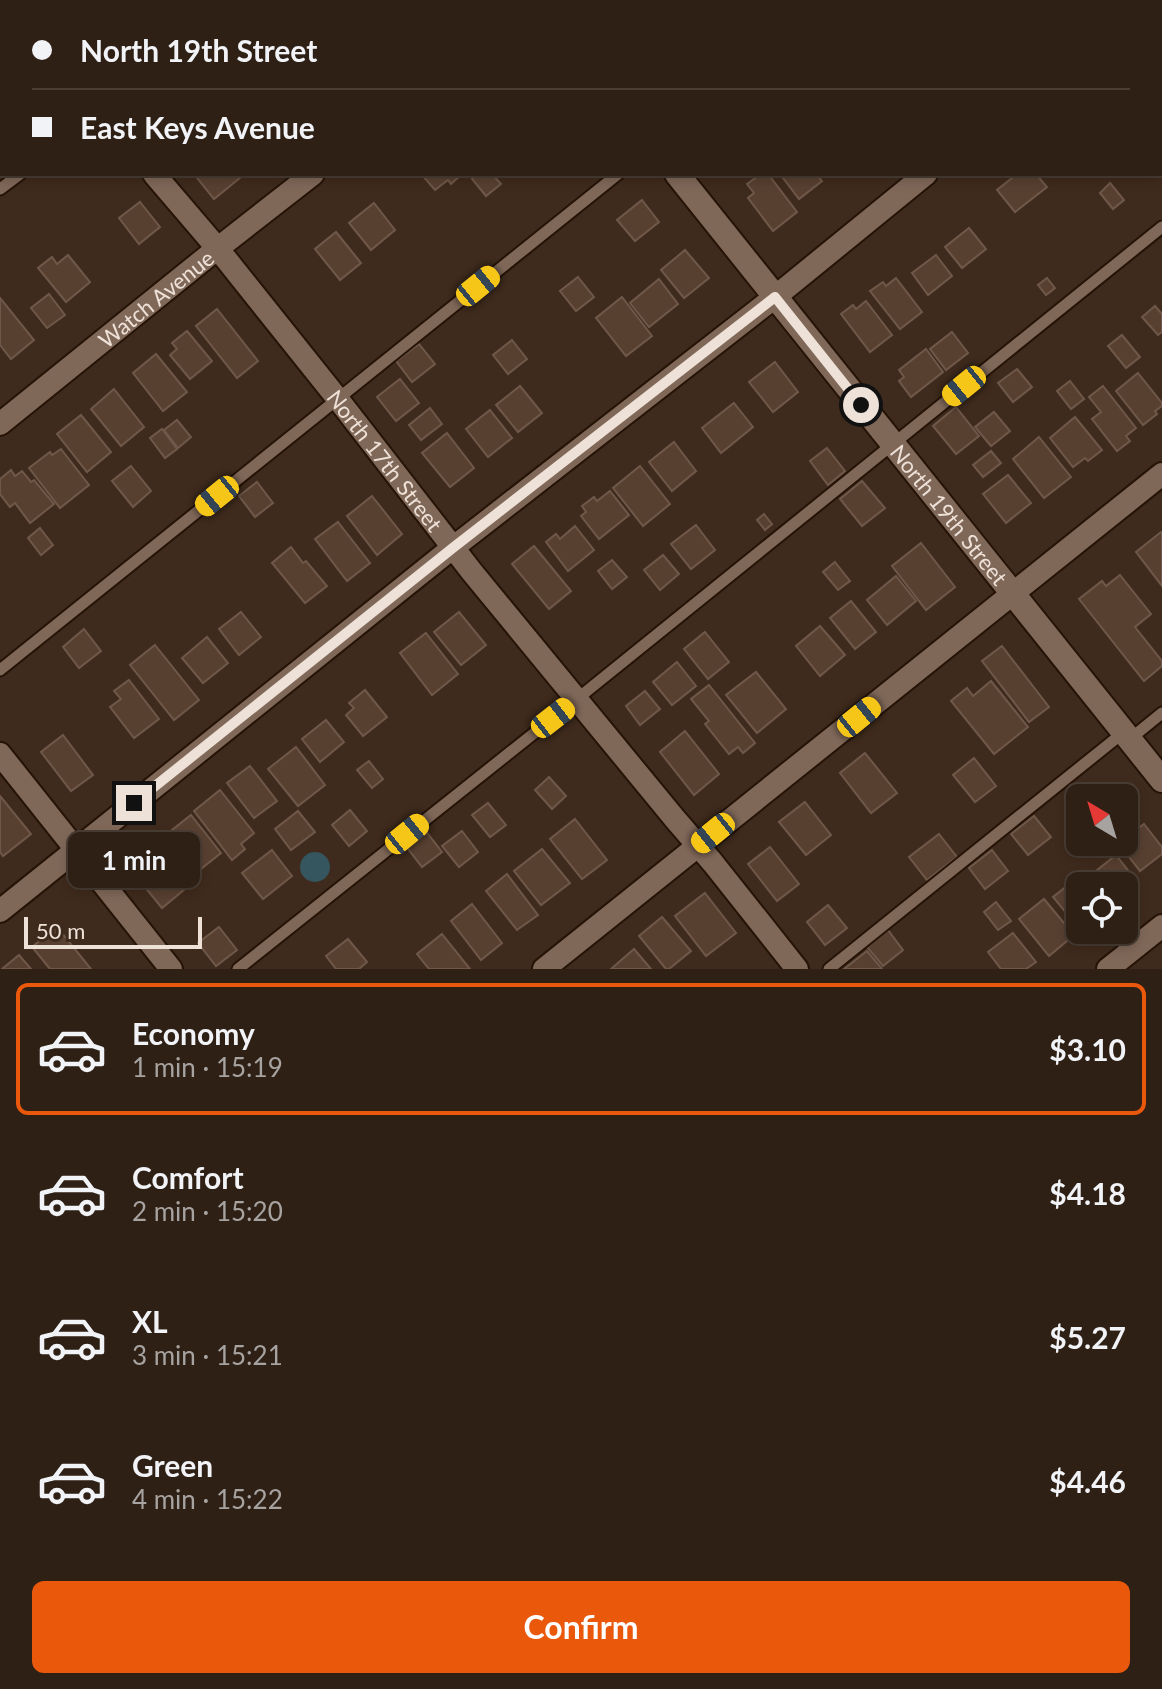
<!DOCTYPE html>
<meta charset="utf-8">
<style>
:root{--surface:#2f2016;--page:#3b2d23;--text:#f1f3f6;--muted:#a7a3a1;--line:#4a3e35;--accent:#ea580c}
body{margin:0;font-family:Lato,sans-serif;background:var(--page);color:var(--text);height:100vh;display:flex;flex-direction:column;font-size:30px;white-space:nowrap}
*{box-sizing:border-box;margin:0}
p{font-size:26px;color:var(--muted)}
.icon{flex:none;width:44px;height:44px;fill:none;stroke:currentColor;stroke-width:2;stroke-linecap:round;stroke-linejoin:round}
.map{position:relative;height:969px;overflow:hidden}
.drawer{display:flex;flex-direction:column;background:var(--surface);flex:1}
.drawer>*{flex:none}
.hud{position:absolute;left:0px;top:0px;width:1162px;height:176px;box-shadow:0 4px 12px #0003,0 0 0 2px var(--line);display:grid;align-content:center;height:176px;padding:0 32px;background:var(--surface)}
.needle{width:52px;rotate:322deg}
.buttons{position:absolute;left:1066px;top:784px;display:grid;gap:16px}
.buttons a{display:grid;place-items:center;width:72px;height:72px;border-radius:12px;background:var(--surface);box-shadow:0 4px 12px #0003,0 0 0 2px var(--line);font-size:40px}
.scale{position:absolute;left:24px;bottom:20px;width:178px;box-sizing:border-box;padding-left:8px;border:4px solid #eee1d8;border-top:0;font-size:22px;line-height:28px;white-space:nowrap;color:#eee1d8;-webkit-text-stroke:6px #3f2b1d;paint-order:stroke}
.end{position:absolute;width:36px;height:36px;margin:-18px;border:10px solid #eee1d8;background:#111;box-shadow:0 0 0 4px #111}
.from{border-radius:50%}
.bubble{position:absolute;height:56px;border-radius:12px;background:var(--surface);box-shadow:0 4px 12px #0003,0 0 0 2px var(--line);font-size:26px;font-weight:700;line-height:56px;text-align:center}
.car{position:absolute;width:24px;height:48px;margin:-24px -12px;border-radius:10px;box-shadow:0 0 6px 2px #0007;background:linear-gradient(#f5c518 24%,#345 0 40%,#f5c518 0 76%,#345 0 86%,#f5c518 0)}
.hud b{display:flex;align-items:center;gap:28px;height:76px;font-size:30px}
.hud b+b{border-top:2px solid var(--line)}
.hud i{width:20px;height:20px;background:var(--text)}
ul{padding:14px 0 0;list-style:none}
li{display:flex;align-items:center;gap:24px;height:132px;margin:0 16px 12px;padding:0 16px;border:4px solid transparent;border-radius:12px}
li div{flex:1}
li b{display:block;font-size:30px}
li em{font-style:normal;font-weight:700}
li.active{border-color:var(--accent)}
li>.icon{width:72px;height:72px;stroke-width:1.5}
.action{display:flex;gap:16px;margin-top:auto;padding:16px 32px}
.action a{flex:1;height:92px;border-radius:12px;background:var(--accent);color:#fff;font-size:32px;font-weight:700;line-height:92px;text-align:center}
.map>svg:first-child{display:block}
.water{fill:#35555f}
.building{fill:#584031;stroke:#6f5849;stroke-width:2}
.lines{fill:none;stroke-linecap:round;stroke-linejoin:round}
.service-casing{stroke:#251306;stroke-width:15}
.minor-casing{stroke:#251306;stroke-width:26}
.tertiary-casing{stroke:#251306;stroke-width:28}
.service{stroke:#806859;stroke-width:11}
.minor{stroke:#806859;stroke-width:22}
.tertiary{stroke:#806859;stroke-width:24}
.route{stroke:#eee1d8;stroke-width:10}
.labels{text-anchor:middle;dominant-baseline:central;stroke-width:7;stroke-linejoin:round;paint-order:stroke}
.street-label{font-size:22px;fill:#eee1d8;stroke:#3f2b1d}
</style>
<div class="map">
<svg width="1162" height="969" viewBox="0 0 1162 969">
<rect width="100%" height="100%" fill="#3f2b1d"/>
<circle class="water" cx="315" cy="867" r="15"/>
<g class="building">
<path d="M389 0H426L427 2H390Z"/>
<path d="M644 0H685L686 2H646Z"/>
<path d="M194 174H239L241 177 214 199Z"/>
<path d="M421 174H462L451 184 448 180 435 190Z"/>
<path d="M478 174H492L501 184 486 196 472 179Z"/>
<path d="M761 174H768L797 212 773 231 748 198 754 193 747 184Z"/>
<path d="M780 174H816L822 181 799 199Z"/>
<path d="M1017 174H1036L1047 187 1015 212 997 190Z"/>
<path d="M1110 183 1124 200 1113 209 1100 193Z"/>
<path d="M642 200 659 222 635 241 617 220Z"/>
<path d="M140 202 160 227 139 244 119 218Z"/>
<path d="M374 203 395 230 371 250 349 223Z"/>
<path d="M969 228 986 249 962 268 945 247Z"/>
<path d="M336 232 361 263 340 280 315 249Z"/>
<path d="M685 250 709 278 684 298 661 270Z"/>
<path d="M68 255 90 282 66 302 38 268 52 257 57 264Z"/>
<path d="M936 255 952 276 928 295 912 273Z"/>
<path d="M578 277 594 297 576 311 560 291Z"/>
<path d="M896 278 922 312 900 329 870 291 883 282 886 286Z"/>
<path d="M1047 278 1055 288 1046 295 1038 285Z"/>
<path d="M659 279 678 304 649 327 630 303Z"/>
<path d="M49 294 65 315 47 328 31 308Z"/>
<path d="M622 297 652 336 626 356 596 318Z"/>
<path d="M0 298 34 340 11 359 0 345Z"/>
<path d="M866 301 892 335 870 352 841 314 853 305 856 309Z"/>
<path d="M1155 306 1162 314V332L1158 335 1142 317Z"/>
<path d="M217 309 258 361 237 378 196 326Z"/>
<path d="M187 331 212 361 190 379 170 355 177 349 172 343Z"/>
<path d="M952 332 968 353 946 370 930 349Z"/>
<path d="M1122 335 1140 357 1126 368 1108 346Z"/>
<path d="M512 340 527 359 508 374 493 355Z"/>
<path d="M419 344 435 364 412 382 396 361Z"/>
<path d="M926 349 943 372 911 397 899 381 904 377 899 370Z"/>
<path d="M156 354 187 392 163 411 133 373Z"/>
<path d="M775 362 798 392 773 412 749 382Z"/>
<path d="M1017 369 1032 387 1013 402 998 383Z"/>
<path d="M1138 373 1162 403V406L1155 411 1157 414 1143 425 1116 391Z"/>
<path d="M400 379 419 403 396 421 377 397Z"/>
<path d="M1070 381 1084 399 1071 409 1057 391Z"/>
<path d="M520 386 542 413 518 432 496 405Z"/>
<path d="M1103 386 1136 428 1126 436 1130 441 1117 451 1092 419 1101 412 1089 397Z"/>
<path d="M114 389 144 427 121 446 91 409Z"/>
<path d="M734 403 753 427 721 453 702 428Z"/>
<path d="M956 407 979 436 956 454 933 426Z"/>
<path d="M430 408 442 424 421 440 409 425Z"/>
<path d="M490 410 512 438 488 457 466 429Z"/>
<path d="M994 412 1010 431 991 446 975 427Z"/>
<path d="M81 415 111 452 87 472 57 434Z"/>
<path d="M1075 417 1102 450 1088 461 1085 458 1073 467 1050 438Z"/>
<path d="M177 420 191 437 178 448 164 430Z"/>
<path d="M162 429 177 449 165 458 150 438Z"/>
<path d="M447 433 474 468 450 487 422 453Z"/>
<path d="M1039 437 1071 477 1044 498 1013 459Z"/>
<path d="M674 442 696 471 672 491 649 462Z"/>
<path d="M827 448 845 471 828 485 810 461Z"/>
<path d="M61 449 89 485 60 508 29 468 50 452 52 455Z"/>
<path d="M991 451 1001 463 983 477 973 465Z"/>
<path d="M131 466 151 491 133 507 112 481Z"/>
<path d="M640 466 670 504 643 526 613 488Z"/>
<path d="M11 470 15 476 22 471 31 482 34 480 54 504 30 523 15 503 10 507 0 494V479Z"/>
<path d="M1008 475 1031 503 1006 523 983 494Z"/>
<path d="M862 481 885 508 862 526 840 499Z"/>
<path d="M257 482 273 503 255 517 239 496Z"/>
<path d="M610 491 629 515 599 539 581 516 586 512 582 506 594 497 597 501Z"/>
<path d="M372 496 402 534 377 555 347 516Z"/>
<path d="M764 514 772 524 765 530 757 520Z"/>
<path d="M338 522 370 563 347 581 315 539Z"/>
<path d="M696 525 715 550 691 569 671 544Z"/>
<path d="M575 526 594 550 568 571 546 542 556 534 560 539Z"/>
<path d="M40 528 53 545 41 555 28 538Z"/>
<path d="M1161 532 1162 533V586L1136 552Z"/>
<path d="M921 543 955 587 926 610 892 566Z"/>
<path d="M534 546 571 591 549 609 512 564Z"/>
<path d="M291 547 303 563 306 561 327 586 305 603 272 563Z"/>
<path d="M663 555 679 574 660 590 644 570Z"/>
<path d="M612 560 627 577 612 589 598 571Z"/>
<path d="M835 562 850 581 838 590 823 572Z"/>
<path d="M1120 575 1151 614 1135 627 1162 661V666L1144 681 1079 599 1102 581 1106 586Z"/>
<path d="M896 576 916 601 887 625 867 600Z"/>
<path d="M851 601 876 632 855 649 830 618Z"/>
<path d="M241 612 261 637 239 655 219 629Z"/>
<path d="M459 612 486 645 461 665 434 632Z"/>
<path d="M820 626 845 655 820 676 796 646Z"/>
<path d="M84 629 101 651 79 668 63 647Z"/>
<path d="M705 632 729 662 708 679 684 649Z"/>
<path d="M426 633 458 674 432 695 400 653Z"/>
<path d="M207 637 228 663 203 683 182 658Z"/>
<path d="M155 645 199 700 174 720 130 665Z"/>
<path d="M1002 646 1049 707 1029 722 982 661Z"/>
<path d="M677 662 696 686 672 705 653 682Z"/>
<path d="M756 672 786 709 757 733 726 695Z"/>
<path d="M129 680 159 719 134 738 110 707 121 699 114 691Z"/>
<path d="M991 681 1028 727 994 754 951 701 967 688 973 696Z"/>
<path d="M709 685 755 743 743 753 738 747 729 754 705 724 709 721 691 699Z"/>
<path d="M365 690 387 717 363 736 346 715 354 708 349 703Z"/>
<path d="M645 691 660 709 640 725 626 706Z"/>
<path d="M326 720 344 742 320 762 302 739Z"/>
<path d="M685 731 719 774 694 795 660 752Z"/>
<path d="M63 735 93 775 71 791 41 752Z"/>
<path d="M296 747 325 785 298 806 268 769Z"/>
<path d="M865 753 897 793 871 813 840 773Z"/>
<path d="M974 758 996 786 975 802 953 775Z"/>
<path d="M369 761 383 779 372 788 357 770Z"/>
<path d="M250 766 277 801 254 818 227 783Z"/>
<path d="M549 777 566 796 552 809 535 790Z"/>
<path d="M220 790 254 833 241 844 245 849 232 860 194 811Z"/>
<path d="M0 796 31 834 3 856 0 852Z"/>
<path d="M805 802 831 835 806 855 779 822Z"/>
<path d="M488 803 506 825 490 837 472 815Z"/>
<path d="M350 810 367 831 349 846 332 825Z"/>
<path d="M298 811 315 832 291 850 275 829Z"/>
<path d="M191 815 221 853 197 872 167 834Z"/>
<path d="M1034 816 1051 837 1028 855 1011 834Z"/>
<path d="M575 819 607 860 582 879 550 839Z"/>
<path d="M1144 824 1162 847V854L1140 871 1119 844 1124 842V839Z"/>
<path d="M425 830 442 852 422 867 405 845Z"/>
<path d="M462 831 478 852 459 867 442 846Z"/>
<path d="M939 834 957 857 927 880 909 857Z"/>
<path d="M770 847 799 884 777 901 748 864Z"/>
<path d="M146 848 152 855 161 848 191 884 162 908 126 864Z"/>
<path d="M542 849 570 883 541 905 514 871Z"/>
<path d="M272 850 292 876 263 899 242 873Z"/>
<path d="M992 850 1008 871 985 889 969 868Z"/>
<path d="M1116 855 1138 883 1124 894V886H1100L1091 875Z"/>
<path d="M507 874 538 915 517 930 486 891Z"/>
<path d="M1076 879 1082 886H1080V930H1082L1081 931 1053 897Z"/>
<path d="M705 893 736 933 706 956 675 916Z"/>
<path d="M1044 899 1074 935 1049 956 1019 919Z"/>
<path d="M996 902 1011 921 998 930 984 912Z"/>
<path d="M472 904 502 943 481 960 451 921Z"/>
<path d="M828 905 847 928 825 945 807 922Z"/>
<path d="M662 917 691 951 669 969H666L639 936Z"/>
<path d="M57 927 91 969H50L32 947Z"/>
<path d="M219 927 237 950 216 966 198 943Z"/>
<path d="M888 930 903 950 883 966 867 947Z"/>
<path d="M1013 933 1036 962 1026 969H1001L988 952Z"/>
<path d="M442 934 470 969H429L417 954Z"/>
<path d="M348 939 367 962 359 969H336L326 956Z"/>
<path d="M634 949 651 969H611Z"/>
<path d="M867 951 882 969H844Z"/>
<path d="M19 955 31 969H2Z"/>
</g>
<g class="lines">
<g class="service-casing">
<g id="service">
<path d="M238 2 241 0"/>
<path d="M833 2 835 0"/>
<path d="M0 189 20 174"/>
<path d="M0 670 618 174"/>
<path d="M1130 739 1162 713"/>
<path d="M238 969 577 699 1162 227"/>
<path d="M829 969 1124 732"/>
</g>
</g>
<g class="minor-casing">
<g id="minor">
<path d="M1139 2 1142 0"/>
<path id="s1" d="M154 174 218 249 337 398 472 572 675 819 713 863 797 969"/>
<path id="s2" d="M0 424 208 256 313 174"/>
<path d="M0 754 171 969"/>
<path d="M0 911 441 557 775 297 926 174"/>
<path d="M544 969 1162 474"/>
<path d="M1108 969 1162 926"/>
</g>
</g>
<g class="tertiary-casing">
<g id="tertiary">
<path d="M536 0 537 2"/>
<path id="s3" d="M677 174 1162 780"/>
</g>
</g>
<use href="#service" class="service"/>
<use href="#minor" class="minor"/>
<use href="#tertiary" class="tertiary"/>
</g>
<g class="lines">
<path class="route" d="M134 803 454 547 775 297 861 405"/>
</g>
<g class="labels">
<g class="street-label">
<text stroke="none"><textPath href="#s2" startOffset="200">Watch Avenue</textPath></text>
<text stroke="none"><textPath href="#s1" startOffset="368">North 17th Street</textPath></text>
<text stroke="none"><textPath href="#s3" startOffset="436">North 19th Street</textPath></text>
</g>
</g>
</svg>
<div class="buttons">
<a><svg class="needle" viewBox="-14 -14 28 28"><path d="M0-13l5 13h-10z" fill="#e53935"/><path d="M0 13l5-13h-10z" fill="#a7a3a1"/></svg></a>
<a><svg class="icon" aria-label="locate" viewBox="0 0 24 24"><circle cx="12" cy="12" r="6"/><path d="M12 2v4M12 18v4M2 12h4M18 12h4"/></svg></a>
</div>
<div class="scale">50 m</div>
<i class="end from" style="left:861px;top:405px"></i>
<i class="end" style="left:134px;top:803px"></i>
<div class="bubble" style="left:68px;top:832px;width:132px">1 min</div>
<i class="car" style="left:478px;top:286px;rotate:51deg"></i>
<i class="car" style="left:964px;top:386px;rotate:231deg"></i>
<i class="car" style="left:217px;top:496px;rotate:231deg"></i>
<i class="car" style="left:859px;top:717px;rotate:51deg"></i>
<i class="car" style="left:553px;top:718px;rotate:52deg"></i>
<i class="car" style="left:713px;top:833px;rotate:231deg"></i>
<i class="car" style="left:407px;top:834px;rotate:51deg"></i>
<div class="hud">
<b><i class="from"></i>North 19th Street</b>
<b><i></i>East Keys Avenue</b>
</div>
</div>
<section class="drawer">
<ul>
<li class="active"><svg class="icon" aria-label="car" viewBox="0 0 24 24"><path d="M5 17H2v-5l4-1 3-4h7l3 4 3 1v5h-3M9 17h6M6 11h13"/><circle cx="7" cy="17" r="2"/><circle cx="17" cy="17" r="2"/></svg><div><b>Economy</b><p>1 min · 15:19</p></div><em>$3.10</em></li>
<li><svg class="icon" aria-label="car" viewBox="0 0 24 24"><path d="M5 17H2v-5l4-1 3-4h7l3 4 3 1v5h-3M9 17h6M6 11h13"/><circle cx="7" cy="17" r="2"/><circle cx="17" cy="17" r="2"/></svg><div><b>Comfort</b><p>2 min · 15:20</p></div><em>$4.18</em></li>
<li><svg class="icon" aria-label="car" viewBox="0 0 24 24"><path d="M5 17H2v-5l4-1 3-4h7l3 4 3 1v5h-3M9 17h6M6 11h13"/><circle cx="7" cy="17" r="2"/><circle cx="17" cy="17" r="2"/></svg><div><b>XL</b><p>3 min · 15:21</p></div><em>$5.27</em></li>
<li><svg class="icon" aria-label="car" viewBox="0 0 24 24"><path d="M5 17H2v-5l4-1 3-4h7l3 4 3 1v5h-3M9 17h6M6 11h13"/><circle cx="7" cy="17" r="2"/><circle cx="17" cy="17" r="2"/></svg><div><b>Green</b><p>4 min · 15:22</p></div><em>$4.46</em></li>
</ul>
<div class="action"><a>Confirm</a></div>
</section>
